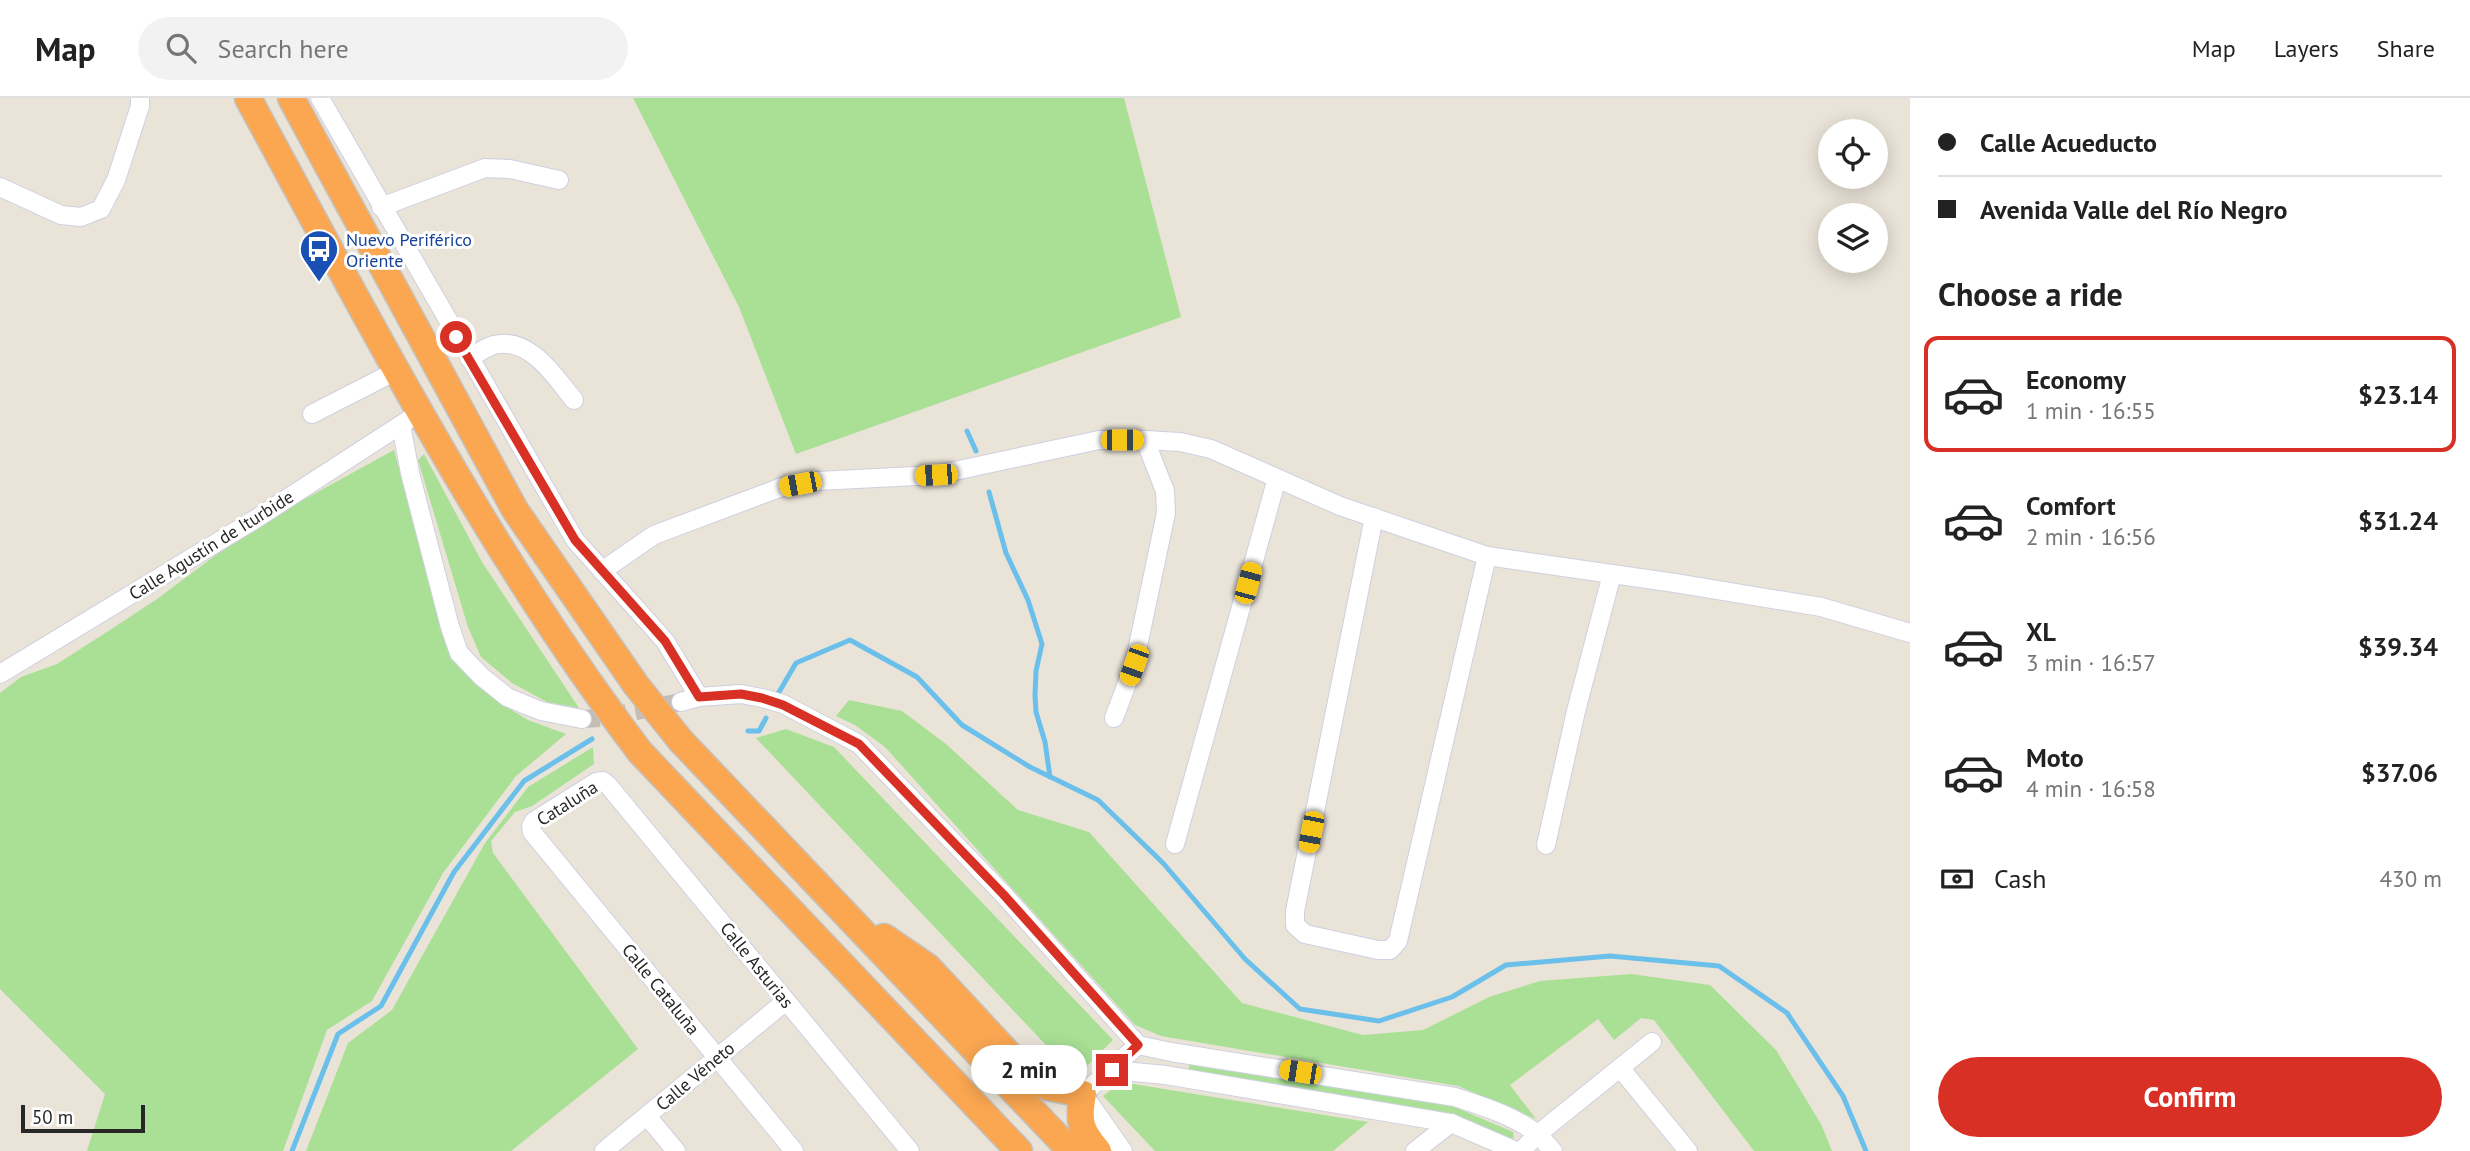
<!DOCTYPE html>
<meta charset="utf-8">
<style>
:root{--surface:#fff;--page:#f2f2f2;--text:#222;--muted:#767676;--line:#e0e0e0;--accent:#d93025}
body{margin:0;font-family:"PT Sans",sans-serif;background:var(--page);color:var(--text);height:100vh;display:flex;flex-direction:column;font-size:26px;white-space:nowrap}
*{box-sizing:border-box;margin:0}
p{font-size:23px;color:var(--muted)}
.icon{flex:none;width:38px;height:38px;fill:none;stroke:currentColor;stroke-width:2;stroke-linecap:round;stroke-linejoin:round}
.map{position:relative;flex:1;overflow:hidden}
.sheet{display:flex;flex-direction:column;background:var(--surface);width:560px}
.sheet>*{flex:none}
.top-card{display:grid;align-content:center;height:154px;padding:0 28px;background:var(--surface)}
.buttons{position:absolute;left:1818px;top:21px;display:grid;gap:14px}
.buttons a{display:grid;place-items:center;width:70px;height:70px;border-radius:50%;background:var(--surface);box-shadow:0 4px 18px #0003;font-size:35px}
.scale{position:absolute;left:21px;bottom:18px;width:124px;box-sizing:border-box;padding-left:7px;border:4px solid #272727;border-top:0;font-size:19px;line-height:24px;white-space:nowrap;color:#272727;-webkit-text-stroke:5px #fff;paint-order:stroke}
.end{position:absolute;width:32px;height:32px;margin:-16px;border:9px solid #d93025;background:#fff;box-shadow:0 0 0 4px #fff}
.from{border-radius:50%}
.bubble{position:absolute;height:49px;border-radius:24px;background:var(--surface);box-shadow:0 4px 18px #0003;font-size:23px;font-weight:800;line-height:49px;text-align:center}
.car{position:absolute;width:21px;height:42px;margin:-21px -10px;border-radius:9px;box-shadow:0 0 5px 2px #0007;background:linear-gradient(#f5c518 24%,#345 0 40%,#f5c518 0 76%,#345 0 86%,#f5c518 0)}
.top-card b{display:flex;align-items:center;gap:24px;height:66px;font-size:26px}
.top-card b+b{border-top:2px solid var(--line)}
.top-card i{width:18px;height:18px;background:var(--text)}
ul{padding:0;list-style:none}
li{display:flex;align-items:center;gap:21px;height:116px;margin:0 14px 10px;padding:0 14px;border:4px solid transparent;border-radius:14px}
li div{flex:1}
li b{display:block;font-size:26px}
li em{font-style:normal;font-weight:800}
li.active{border-color:var(--accent)}
li>.icon{width:63px;height:63px;stroke-width:1.5}
h2{padding:0 28px;font-size:32px;line-height:84px}
.pay{display:flex;align-items:center;gap:18px;height:77px;padding:0 28px;font-size:26px}
.pay p{margin-inline-start:auto}
.button{display:flex;gap:14px;margin-top:auto;padding:14px 28px}
.button a{flex:1;height:80px;border-radius:42px;background:var(--accent);color:#fff;font-size:28px;font-weight:800;line-height:80px;text-align:center}
header{display:flex;align-items:center;gap:42px;box-sizing:border-box;height:98px;padding:0 35px;background:var(--surface);border-bottom:2px solid var(--line)}
header strong{font-size:33px}
nav{display:flex;gap:38px;margin-inline-start:auto;font-size:24px}
.search{width:490px;height:63px;background:var(--page);display:flex;align-items:center;gap:18px;box-sizing:border-box;padding:0 24px;border-radius:38px;color:var(--muted);font-size:26px}
main{display:flex;flex:1;min-height:0}
.map>svg:first-child{display:block}
.green{fill:#a9e095}
.lines{fill:none;stroke-linecap:round;stroke-linejoin:round}
.stream{stroke:#6bc0eb;stroke-width:5}
.minor-tunnel{stroke:#c3bdb5;stroke-width:18;stroke-dasharray:18 9;stroke-linecap:butt}
.minor-casing{stroke:#ced0e0;stroke-width:20}
.highway-casing{stroke:#c3c3c3;stroke-width:29}
.minor{stroke:#fff;stroke-width:18}
.highway{stroke:#fba752;stroke-width:26}
.route{stroke:#d93025;stroke-width:9}
.labels{text-anchor:middle;dominant-baseline:central;stroke-width:6;stroke-linejoin:round;paint-order:stroke}
.transit-label{font-size:18px;fill:#164399;stroke:#fff;text-anchor:start}
.street-label{font-size:18px;fill:#272727;stroke:#fff}
</style>
<header>
<strong>Map</strong>
<div class="search"><svg class="icon" aria-label="search" viewBox="0 0 24 24"><circle cx="10" cy="10" r="6"/><path d="M15 15l6 6"/></svg>Search here</div>
<nav><a>Map</a><a>Layers</a><a>Share</a></nav>
</header>
<main>
<div class="map">
<svg width="1910" height="1053" viewBox="0 0 1910 1053">
<rect width="100%" height="100%" fill="#eae3d8"/>
<g class="green">
<path d="M633 0H1124L1181 219 796 356 739 209Z"/>
<path d="M394 352 447 544 471 579 500 605 528 622 566 636 516 678 443 775 372 903 327 932 283 1053H87L105 996 0 891V595L21 579 57 566 113 530 157 501 252 430Z"/>
<path d="M424 356 482 464 579 610 547 604 512 585 481 559 468 529 418 362Z"/>
<path d="M849 602 902 613 946 646 1018 712 1089 734 1242 905 1363 937 1423 932 1489 899 1540 883 1631 876 1710 887 1776 952 1821 1026 1832 1053H1754L1654 922 1641 920 1614 942 1598 921 1510 987 1536 1021 1458 988 1161 938 1135 927 885 649 855 627 836 618Z"/>
<path d="M786 631 834 649 1113 942 1085 970 1061 963 756 640Z"/>
<path d="M593 649 594 666 532 708 515 714 491 743 493 755 638 951 511 1053H306L348 945 392 912 485 745 528 689Z"/>
<path d="M1190 965 1450 1007 1513 1034 1514 1040 1509 1042 1448 1015 1188 972Z"/>
<path d="M1121 984 1368 1024 1333 1053H1155L1103 998Z"/>
</g>
<g class="lines">
<g class="stream">
<path d="M967 333 976 353"/>
<path d="M989 394 1006 455 1028 502 1042 546 1036 573 1035 597 1036 614 1045 644 1050 679"/>
<path d="M775 601 796 565 850 542 917 579 962 627 1030 669 1098 702 1163 765 1245 861 1300 911 1379 923 1452 899 1506 867 1610 858 1719 868 1787 915 1843 998 1866 1053"/>
<path d="M748 633H759L766 620"/>
<path d="M292 1053 338 936 381 908 454 774 524 683 592 641"/>
</g>
<path class="minor-tunnel" d="M582 621 602 620 681 604"/>
<g class="minor-casing">
<g id="minor">
<path d="M320 0 575 442 665 543 699 599"/>
<path d="M0 89 61 117 81 119 101 111 116 82 140 8V0"/>
<path d="M381 109 485 70 510 71 559 82"/>
<path d="M469 260C477 256 486 249 494 247 530 238 555 279 574 302"/>
<path d="M312 316 396 273"/>
<path d="M401 327 410 375 450 529 459 555 482 579 507 599 541 613 582 621"/>
<path d="M1374 419 1295 813V827L1305 836 1378 852H1390L1398 843 1487 458"/>
<path d="M602 473 654 437 782 389 817 383 936 377 1099 342H1145L1180 344 1211 351 1340 408 1487 458 1675 485 1821 509 1910 535"/>
<path d="M0 576 254 422 419 315"/>
<path d="M681 604 699 599 741 596 762 600 783 606 859 646 1003 796 1138 947"/>
<path d="M1114 620 1134 567 1166 415 1165 393 1145 342"/>
<path d="M1175 746 1277 380"/>
<path d="M1546 747 1576 613 1612 476"/>
<path d="M1138 947 1171 954 1455 999C1482 1008 1515 1018 1537 1036 1543 1041 1548 1048 1553 1053"/>
<path d="M1621 971 1688 1053"/>
<path d="M1112 972 1166 977 1451 1025 1516 1053"/>
<path d="M647 1018 676 1053"/>
<path d="M604 1053 786 903"/>
<path d="M794 1053 532 734 531 728 534 723 596 684 603 683 608 687 910 1053"/>
<path d="M1123 1053 1083 996 1138 947"/>
<path d="M1415 1053 1451 1025"/>
<path d="M1521 1053 1538 1036 1652 944"/>
</g>
</g>
<g class="highway-casing">
<g id="highway">
<path d="M248 0C369 223 486 451 640 654L1019 1053"/>
<path d="M291 0 515 412 636 587 681 643 1071 1053"/>
<path d="M884 839 928 869 1031 980 1047 989 1083 996C1078 1023 1080 1032 1098 1053"/>
</g>
</g>
<use href="#minor" class="minor"/>
<use href="#highway" class="highway"/>
</g>
<g class="lines">
<path class="route" d="M456 239 575 442 665 543 699 599 741 596 762 600 783 607 859 646 1003 796 1138 947 1112 972"/>
</g>
<defs>
<g id="bus-pin" transform="scale(2.0125)"><path d="M0 17L-7.5 6A9.5 9.5 0 1 1 7.5 6Z" fill="#1a4fb4" stroke="#fff"/><path d="M-5-6H5V4H4V6H2V4H-2V6H-4V4H-5ZM-3.5-4V0h7V-4ZM-3.5 1.2v1.5H-2V1.2ZM2 1.2v1.5H3.5V1.2Z" fill="#fff"/></g>
</defs>
<g fill-rule="evenodd">
<use href="#bus-pin" x="319" y="151"/>
</g>
<g class="labels">
<g class="transit-label">
<text x="346" y="141">Nuevo Periférico<tspan x="346" dy="21">Oriente</tspan></text>
</g>
<g class="street-label">
<text transform="translate(211 447) rotate(-32)">Calle Agustín de Iturbide</text>
<text transform="translate(567 705) rotate(-32)">Cataluña</text>
<text transform="translate(757 867) rotate(51)">Calle Asturias</text>
<text transform="translate(661 891) rotate(51)">Calle Cataluña</text>
<text transform="translate(695 978) rotate(-40)">Calle Véneto</text>
</g>
</g>
</svg>
<div class="buttons">
<a><svg class="icon" aria-label="locate" viewBox="0 0 24 24"><circle cx="12" cy="12" r="6"/><path d="M12 2v4M12 18v4M2 12h4M18 12h4"/></svg></a>
<a><svg class="icon" aria-label="layers" viewBox="0 0 24 24"><path d="M12 4l9 5-9 5-9-5zM3 14l9 5 9-5"/></svg></a>
</div>
<div class="scale">50 m</div>
<i class="end from" style="left:456px;top:239px"></i>
<i class="end" style="left:1112px;top:972px"></i>
<div class="bubble" style="left:971px;top:947px;width:116px">2 min</div>
<i class="car" style="left:1122px;top:342px;rotate:90deg"></i>
<i class="car" style="left:936px;top:377px;rotate:267deg"></i>
<i class="car" style="left:800px;top:386px;rotate:259deg"></i>
<i class="car" style="left:1248px;top:485px;rotate:15deg"></i>
<i class="car" style="left:1134px;top:567px;rotate:200deg"></i>
<i class="car" style="left:1311px;top:734px;rotate:191deg"></i>
<i class="car" style="left:1300px;top:974px;rotate:279deg"></i>
</div>
<section class="sheet">
<div class="top-card">
<b><i class="from"></i>Calle Acueducto</b>
<b><i></i>Avenida Valle del Río Negro</b>
</div>
<h2>Choose a ride</h2>
<ul>
<li class="active"><svg class="icon" aria-label="car" viewBox="0 0 24 24"><path d="M5 17H2v-5l4-1 3-4h7l3 4 3 1v5h-3M9 17h6M6 11h13"/><circle cx="7" cy="17" r="2"/><circle cx="17" cy="17" r="2"/></svg><div><b>Economy</b><p>1 min · 16:55</p></div><em>$23.14</em></li>
<li><svg class="icon" aria-label="car" viewBox="0 0 24 24"><path d="M5 17H2v-5l4-1 3-4h7l3 4 3 1v5h-3M9 17h6M6 11h13"/><circle cx="7" cy="17" r="2"/><circle cx="17" cy="17" r="2"/></svg><div><b>Comfort</b><p>2 min · 16:56</p></div><em>$31.24</em></li>
<li><svg class="icon" aria-label="car" viewBox="0 0 24 24"><path d="M5 17H2v-5l4-1 3-4h7l3 4 3 1v5h-3M9 17h6M6 11h13"/><circle cx="7" cy="17" r="2"/><circle cx="17" cy="17" r="2"/></svg><div><b>XL</b><p>3 min · 16:57</p></div><em>$39.34</em></li>
<li><svg class="icon" aria-label="car" viewBox="0 0 24 24"><path d="M5 17H2v-5l4-1 3-4h7l3 4 3 1v5h-3M9 17h6M6 11h13"/><circle cx="7" cy="17" r="2"/><circle cx="17" cy="17" r="2"/></svg><div><b>Moto</b><p>4 min · 16:58</p></div><em>$37.06</em></li>
</ul>
<div class="pay"><svg class="icon" aria-label="cash" viewBox="0 0 24 24"><path d="M3 7h18v10H3z"/><circle cx="12" cy="12" r="2"/></svg>Cash<p>430 m</p></div>
<div class="button"><a>Confirm</a></div>
</section>
</main>
